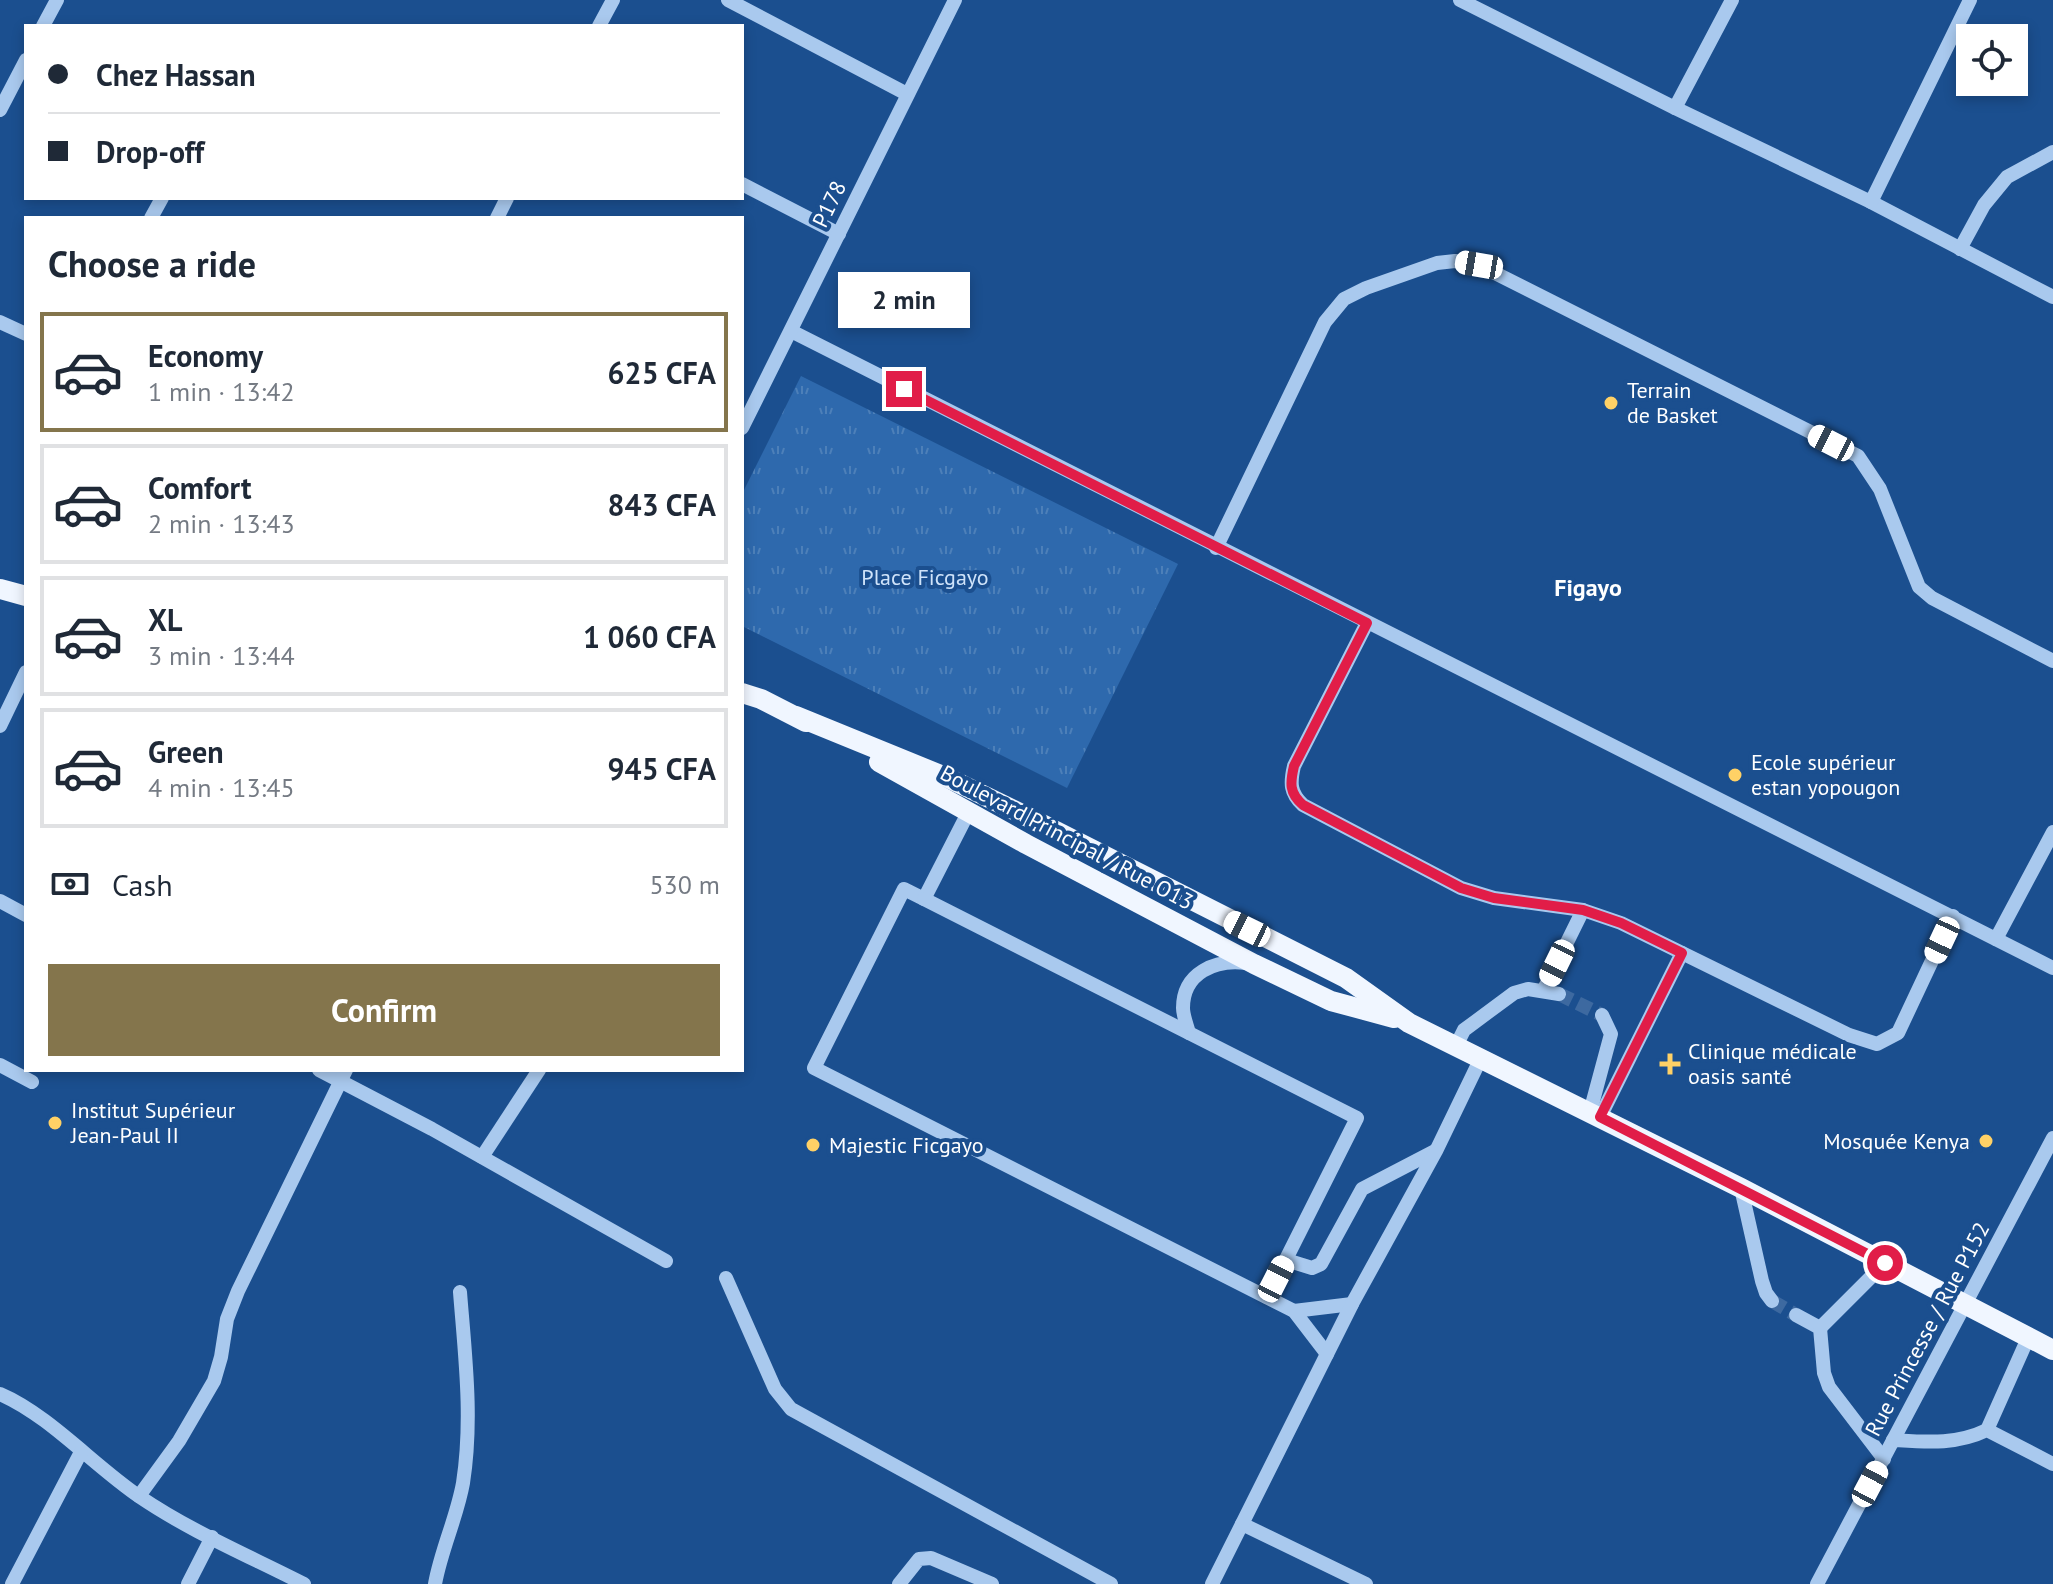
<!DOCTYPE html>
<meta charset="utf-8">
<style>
:root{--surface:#fff;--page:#f2f2f3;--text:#1f2937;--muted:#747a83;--line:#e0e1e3;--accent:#84754c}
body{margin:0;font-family:"PT Sans",sans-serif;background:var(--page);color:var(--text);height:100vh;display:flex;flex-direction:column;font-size:30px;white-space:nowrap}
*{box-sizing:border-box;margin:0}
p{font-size:26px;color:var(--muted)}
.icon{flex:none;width:44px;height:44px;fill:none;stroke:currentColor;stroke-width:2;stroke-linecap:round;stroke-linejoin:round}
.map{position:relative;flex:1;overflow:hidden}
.panel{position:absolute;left:24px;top:216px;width:720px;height:856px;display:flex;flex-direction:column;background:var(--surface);border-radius:0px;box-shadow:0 4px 12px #0003}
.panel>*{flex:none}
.banner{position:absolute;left:24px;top:24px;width:720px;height:176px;border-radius:0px;box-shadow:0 4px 12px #0003;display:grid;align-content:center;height:176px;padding:0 24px;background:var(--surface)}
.buttons{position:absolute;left:1956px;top:24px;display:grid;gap:16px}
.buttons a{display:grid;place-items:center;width:72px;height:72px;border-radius:0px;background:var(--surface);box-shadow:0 4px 12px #0003;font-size:40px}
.end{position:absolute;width:36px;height:36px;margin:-18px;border:10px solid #e11d48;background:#fff;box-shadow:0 0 0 4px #fff}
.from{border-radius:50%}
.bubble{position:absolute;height:56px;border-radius:0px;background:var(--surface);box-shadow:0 4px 12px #0003;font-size:26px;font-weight:600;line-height:56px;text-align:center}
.car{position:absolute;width:24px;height:48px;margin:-24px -12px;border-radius:10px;box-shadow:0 0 6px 2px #0007;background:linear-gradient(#fff 24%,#345 0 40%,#fff 0 76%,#345 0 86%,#fff 0)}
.banner b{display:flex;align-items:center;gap:28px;height:76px;font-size:30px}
.banner b+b{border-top:2px solid var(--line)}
.banner i{width:20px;height:20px;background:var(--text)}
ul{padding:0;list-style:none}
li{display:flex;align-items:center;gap:24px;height:120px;margin:0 16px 12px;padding:0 8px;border:4px solid var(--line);border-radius:0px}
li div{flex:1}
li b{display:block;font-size:30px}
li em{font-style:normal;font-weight:600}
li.current{border-color:var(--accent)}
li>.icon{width:72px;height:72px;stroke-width:1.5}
h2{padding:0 24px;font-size:36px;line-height:96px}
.pay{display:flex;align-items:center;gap:20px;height:88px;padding:0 24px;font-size:30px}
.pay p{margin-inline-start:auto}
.action{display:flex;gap:16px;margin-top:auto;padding:16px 24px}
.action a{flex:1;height:92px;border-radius:0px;background:var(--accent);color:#fff;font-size:32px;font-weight:600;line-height:92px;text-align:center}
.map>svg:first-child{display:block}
.park{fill:url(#park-tufts)}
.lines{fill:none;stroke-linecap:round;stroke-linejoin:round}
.minor-tunnel{stroke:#3d69a0;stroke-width:14;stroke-dasharray:14 7;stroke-linecap:butt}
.minor{stroke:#a9c9ee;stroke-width:14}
.major{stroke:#f0f6ff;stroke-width:20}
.route{stroke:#e11d48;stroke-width:10}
.poi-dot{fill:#ffd166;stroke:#1b4f8f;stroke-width:3}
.labels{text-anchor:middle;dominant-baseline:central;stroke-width:8;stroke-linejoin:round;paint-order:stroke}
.street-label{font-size:22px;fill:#fff;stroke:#1b4f8f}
.poi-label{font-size:22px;fill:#fff;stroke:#1b4f8f;text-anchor:start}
.park-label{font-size:22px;fill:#cfe3fa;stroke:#1b4f8f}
.neighbourhood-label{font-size:24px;font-weight:bold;fill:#fff;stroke:#1b4f8f}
</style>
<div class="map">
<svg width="2053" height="1584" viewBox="0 0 2053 1584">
<defs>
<pattern id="park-tufts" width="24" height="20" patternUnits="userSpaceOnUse" patternTransform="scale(2)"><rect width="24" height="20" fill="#2e69ad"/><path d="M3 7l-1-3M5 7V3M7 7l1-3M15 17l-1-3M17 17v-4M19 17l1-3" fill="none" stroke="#4d80b9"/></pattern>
</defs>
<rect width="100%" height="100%" fill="#1b4f8f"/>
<path class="park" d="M801 376 1178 564 1067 788 742 626V494Z"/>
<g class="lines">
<g class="minor-tunnel">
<path d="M1559 994 1602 1015"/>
<path d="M1772 1301 1796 1315"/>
</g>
<g class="minor">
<path d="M728 0 907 94"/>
<path d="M1460 0 1675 108 1871 202 2053 297"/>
<path d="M43 26 57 0"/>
<path d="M599 26 613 0"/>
<path d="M1675 108 1732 0"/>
<path d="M0 110 26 60"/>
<path d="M742 184 839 234"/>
<path d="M1871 202 1970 0"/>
<path d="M151 218 162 198"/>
<path d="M497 218 507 198"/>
<path d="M1960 249 1984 205 2007 177 2053 152"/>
<path d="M0 322 26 334"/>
<path d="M791 331 2053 968"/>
<path d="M742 428 955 0"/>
<path d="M1216 548 1325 322 1344 299 1366 288 1437 263 1455 261 1479 265 1858 456 1880 489 1919 587 1932 598 2053 661"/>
<path d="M1367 623 1294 766C1290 783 1290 793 1303 805L1461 888 1494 898 1583 910 1621 923 1849 1035 1877 1044 1898 1033 1953 916"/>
<path d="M0 726 26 672"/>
<path d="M968 813 924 899 904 889 814 1068 1294 1311 1327 1354"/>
<path d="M924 899 1357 1118 1267 1297"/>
<path d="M0 901 26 915"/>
<path d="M1996 939 2053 832"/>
<path d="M1544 989 1583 910"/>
<path d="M1189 1033C1187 1025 1183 1016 1183 1008 1183 973 1215 959 1246 963"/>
<path d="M1456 1046 1464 1030 1514 993 1528 989 1559 994"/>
<path d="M0 1065 32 1082"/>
<path d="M319 1070 432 1129 666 1261"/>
<path d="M1590 1112 1611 1034 1602 1015"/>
<path d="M1600 1117 1682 953"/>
<path d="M482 1157 539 1070"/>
<path d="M1741 1188 1762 1281 1766 1293 1772 1301"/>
<path d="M1286 1260 1312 1268 1321 1264 1362 1189 1435 1151"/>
<path d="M726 1278 775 1389 791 1409 1111 1584"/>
<path d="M1294 1311 1352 1304"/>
<path d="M1796 1315 1820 1328 1824 1373 1829 1387 1884 1459"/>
<path d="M1820 1328 1885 1263"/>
<path d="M0 1394C49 1415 94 1466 140 1497 190 1531 249 1556 304 1584"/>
<path d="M1987 1430 2028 1338"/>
<path d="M1893 1440C1926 1442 1956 1445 1987 1430L2053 1464"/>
<path d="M139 1496 179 1441 214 1381 221 1357 227 1319 238 1291 346 1070"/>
<path d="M1242 1524 1366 1584"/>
<path d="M12 1584 81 1452"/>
<path d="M188 1584 212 1537"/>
<path d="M435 1584C441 1550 457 1517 463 1483 473 1419 465 1356 460 1292"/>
<path d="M899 1584 919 1559 931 1558 992 1584"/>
<path d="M1212 1584 1352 1304 1436 1151 1481 1058"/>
<path d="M1817 1584 2053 1138"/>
</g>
<g class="major">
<path d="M0 589 26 596"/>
<path d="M742 693 761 699 806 722"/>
<path d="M796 716 948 778 1036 821 1346 978 1409 1023 1741 1188 2053 1350"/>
<path d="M879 762 1026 844 1254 964 1331 1001 1394 1018"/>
</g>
</g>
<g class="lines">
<path class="route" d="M904 389 1367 623 1294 766C1290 783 1289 793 1303 805L1461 888 1494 898 1583 910 1621 923 1682 953 1600 1117 1885 1263"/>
</g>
<g class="poi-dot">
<circle cx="1611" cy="403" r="8"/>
<circle cx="1735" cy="775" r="8"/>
<path d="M1666 1052h8v8h8v8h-8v8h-8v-8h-8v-8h8z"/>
<circle cx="55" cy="1123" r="8"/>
<circle cx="1986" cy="1141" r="8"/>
<circle cx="813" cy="1145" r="8"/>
</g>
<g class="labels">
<g class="street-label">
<text transform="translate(829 204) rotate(-64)">P178</text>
<text transform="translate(1067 837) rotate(28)">Boulevard Principal / Rue O13</text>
<text transform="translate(1927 1329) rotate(-62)">Rue Princesse / Rue P152</text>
</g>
<g class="poi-label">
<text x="1627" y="390">Terrain<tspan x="1627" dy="25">de Basket</tspan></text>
<text x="1751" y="762">Ecole supérieur<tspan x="1751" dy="25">estan yopougon</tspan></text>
<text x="1688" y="1051">Clinique médicale<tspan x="1688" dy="25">oasis santé</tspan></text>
<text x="71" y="1110">Institut Supérieur<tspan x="71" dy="25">Jean-Paul II</tspan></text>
<text x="1970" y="1141" text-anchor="end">Mosquée Kenya</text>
<text x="829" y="1145">Majestic Ficgayo</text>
</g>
<g class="park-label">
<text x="925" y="577">Place Ficgayo</text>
</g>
<g class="neighbourhood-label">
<text x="1588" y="587">Figayo</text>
</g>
</g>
</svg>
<div class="buttons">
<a><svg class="icon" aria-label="locate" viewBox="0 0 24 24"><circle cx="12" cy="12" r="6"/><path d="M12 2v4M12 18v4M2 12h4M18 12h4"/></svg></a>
</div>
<i class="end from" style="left:1885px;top:1263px"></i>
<i class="end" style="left:904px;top:389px"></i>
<div class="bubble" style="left:838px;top:272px;width:132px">2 min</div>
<i class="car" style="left:1479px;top:265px;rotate:280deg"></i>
<i class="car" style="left:1831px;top:443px;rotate:297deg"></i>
<i class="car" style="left:1247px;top:929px;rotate:296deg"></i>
<i class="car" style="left:1942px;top:940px;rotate:205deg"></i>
<i class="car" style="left:1557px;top:963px;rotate:206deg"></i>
<i class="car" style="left:1276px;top:1279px;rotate:27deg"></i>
<i class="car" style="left:1870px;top:1484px;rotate:28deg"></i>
<div class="banner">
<b><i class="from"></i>Chez Hassan</b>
<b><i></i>Drop-off</b>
</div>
<section class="panel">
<h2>Choose a ride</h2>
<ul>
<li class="current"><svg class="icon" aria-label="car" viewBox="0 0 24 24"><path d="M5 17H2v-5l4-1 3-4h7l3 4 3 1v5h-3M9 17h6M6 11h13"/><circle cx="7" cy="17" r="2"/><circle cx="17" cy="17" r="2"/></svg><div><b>Economy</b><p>1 min · 13:42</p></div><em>625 CFA</em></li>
<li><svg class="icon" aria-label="car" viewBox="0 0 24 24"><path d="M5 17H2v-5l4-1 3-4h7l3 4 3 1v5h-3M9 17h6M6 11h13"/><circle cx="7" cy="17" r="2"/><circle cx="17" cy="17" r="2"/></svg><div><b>Comfort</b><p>2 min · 13:43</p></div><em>843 CFA</em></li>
<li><svg class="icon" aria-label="car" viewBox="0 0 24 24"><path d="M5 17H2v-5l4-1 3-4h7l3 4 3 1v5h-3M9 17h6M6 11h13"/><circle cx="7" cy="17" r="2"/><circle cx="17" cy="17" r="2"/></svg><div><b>XL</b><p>3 min · 13:44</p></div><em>1 060 CFA</em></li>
<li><svg class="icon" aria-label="car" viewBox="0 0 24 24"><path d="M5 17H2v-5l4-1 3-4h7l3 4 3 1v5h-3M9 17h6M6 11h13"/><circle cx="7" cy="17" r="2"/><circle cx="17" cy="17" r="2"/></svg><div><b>Green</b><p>4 min · 13:45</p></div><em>945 CFA</em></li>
</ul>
<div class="pay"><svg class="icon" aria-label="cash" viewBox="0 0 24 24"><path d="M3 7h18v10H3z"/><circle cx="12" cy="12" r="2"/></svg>Cash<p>530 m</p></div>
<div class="action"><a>Confirm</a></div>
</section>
</div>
